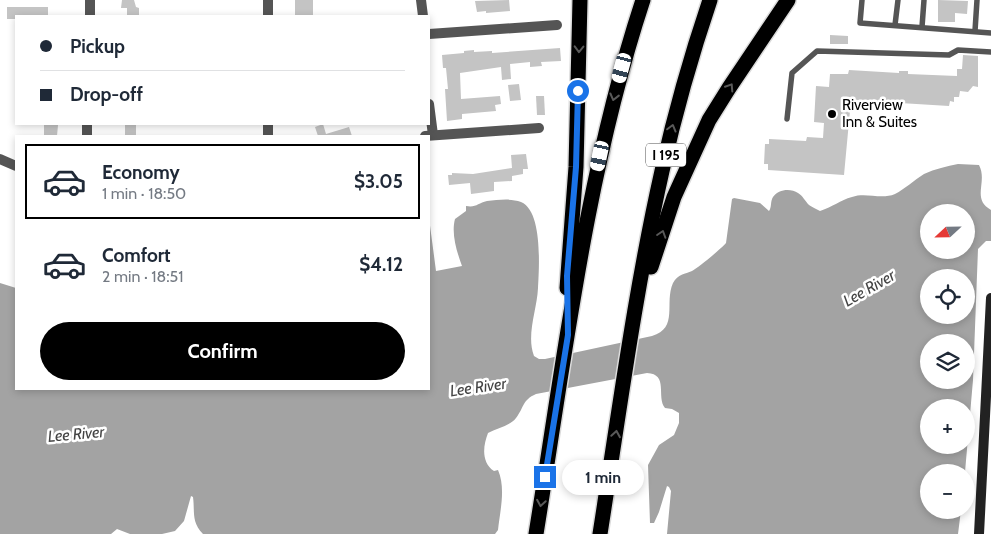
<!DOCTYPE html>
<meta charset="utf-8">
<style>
:root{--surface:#fff;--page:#f2f2f3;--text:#1f2937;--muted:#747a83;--line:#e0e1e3;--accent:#000}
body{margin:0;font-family:Cabin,sans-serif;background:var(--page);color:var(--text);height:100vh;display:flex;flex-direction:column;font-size:19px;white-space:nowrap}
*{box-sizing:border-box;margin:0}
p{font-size:16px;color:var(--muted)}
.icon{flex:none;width:28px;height:28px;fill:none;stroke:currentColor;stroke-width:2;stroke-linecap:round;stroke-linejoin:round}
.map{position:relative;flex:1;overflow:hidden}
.panel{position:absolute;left:15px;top:135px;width:415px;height:255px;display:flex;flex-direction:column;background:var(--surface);border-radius:0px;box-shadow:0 2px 8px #0003}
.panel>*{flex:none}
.hud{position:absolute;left:15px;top:15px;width:415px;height:110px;border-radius:0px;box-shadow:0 2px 8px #0003;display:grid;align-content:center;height:110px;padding:0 25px;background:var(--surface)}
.needle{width:32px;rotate:248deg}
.controls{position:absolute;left:920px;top:204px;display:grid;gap:10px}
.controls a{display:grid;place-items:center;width:55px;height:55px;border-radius:50%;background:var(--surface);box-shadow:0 2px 8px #0003;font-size:25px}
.end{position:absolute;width:22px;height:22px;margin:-11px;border:6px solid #1a73e8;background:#fff;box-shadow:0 0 0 2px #fff}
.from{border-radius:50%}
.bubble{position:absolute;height:35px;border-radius:18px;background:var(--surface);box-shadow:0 2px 8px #0003;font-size:16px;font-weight:800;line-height:35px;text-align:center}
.car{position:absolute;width:15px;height:30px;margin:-15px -8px;border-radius:6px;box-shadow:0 0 4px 1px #0007;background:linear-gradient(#fff 24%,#345 0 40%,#fff 0 76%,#345 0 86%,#fff 0)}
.hud b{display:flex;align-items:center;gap:18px;height:48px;font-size:19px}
.hud b+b{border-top:1px solid var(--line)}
.hud i{width:12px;height:12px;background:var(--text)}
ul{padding:9px 0 0;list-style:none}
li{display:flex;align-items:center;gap:15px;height:75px;margin:0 10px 8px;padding:0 15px;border:2px solid transparent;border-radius:0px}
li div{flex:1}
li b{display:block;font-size:19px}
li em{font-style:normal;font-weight:800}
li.selected{border-color:var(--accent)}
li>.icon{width:45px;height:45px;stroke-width:1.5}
.button{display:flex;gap:10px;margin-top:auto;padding:10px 25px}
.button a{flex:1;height:58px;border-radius:30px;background:var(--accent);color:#fff;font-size:20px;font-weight:800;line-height:58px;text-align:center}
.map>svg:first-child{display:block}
.water{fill:#a3a3a3;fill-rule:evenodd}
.building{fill:#c4c4c4}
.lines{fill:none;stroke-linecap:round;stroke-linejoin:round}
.highway-casing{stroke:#dbdbdb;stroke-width:18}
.lane{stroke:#555;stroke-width:5.5}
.street{stroke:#555;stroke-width:10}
.secondary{stroke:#222;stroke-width:10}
.highway{stroke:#000;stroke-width:15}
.oneway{stroke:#595959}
.route{stroke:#1a73e8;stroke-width:6}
.poi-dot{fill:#000;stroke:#fff;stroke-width:2}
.labels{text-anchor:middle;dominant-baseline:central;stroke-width:5;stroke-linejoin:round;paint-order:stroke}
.shield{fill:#fff;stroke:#4c4c4c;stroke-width:1}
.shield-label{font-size:14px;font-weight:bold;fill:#000}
.poi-label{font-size:15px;fill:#000;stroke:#fff;text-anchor:start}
.water-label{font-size:16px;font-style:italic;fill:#444;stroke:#fff}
</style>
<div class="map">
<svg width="991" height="534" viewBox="0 0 991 534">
<rect width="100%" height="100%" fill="#fff"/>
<path class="water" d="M958 164 979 165C988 182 971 199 991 210V241H986L978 249 973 380 965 472H929V510H961L958 534H667L671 491 669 487 667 486 659 512 654 523H650L648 465 659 445 674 435 679 423V413L672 409 665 408C656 397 669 374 647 373L536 394C522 400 524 408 516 418 510 426 497 428 488 433 483 446 481 462 494 471L498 470C506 488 500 511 498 530L495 534H203C191 522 195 511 193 497L191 496 184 521 175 531 162 534H130L117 529 111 534H0V283L16 288V389H429V218L436 271 462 266C457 252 451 234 455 219L466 211V206C476 208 478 203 487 201 498 200 511 198 521 202 543 211 539 269 538 288 537 310 526 335 534 356L539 359H545L652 336C679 328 664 303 673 283 678 274 685 274 692 271 698 268 722 248 726 243L732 199 734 198 760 203 769 211C772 207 770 202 773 197 778 189 791 188 798 193 803 196 805 201 809 205 812 207 816 209 820 211 833 207 840 200 852 197 866 192 881 200 895 194 905 189 914 180 924 174 935 169 947 166 958 164ZM929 212H966V250H929ZM929 278H966V315H929ZM929 342H966V380H929ZM929 408H966V445H929Z"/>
<g class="building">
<path d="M122 0H134L136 7 139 8V16H127V8H121Z"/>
<rect x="295" y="0" width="18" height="16"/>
<path d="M509 0 510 11 486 13V11L477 12 475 1Z"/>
<path d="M938 0 968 1 967 14 955 13V22H938Z"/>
<path d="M7 7H48V16H16V19H7Z"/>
<path d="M830 35 848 36V44H830Z"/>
<path d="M560 48 561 61 541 62 542 66 530 67V62L510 64 511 79 502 80 501 67 460 73 461 99 500 96 501 104 495 105 496 111 462 114V119L447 121 445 89H448L446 68H443L442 55 464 53V51L474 50V52L492 51V53Z"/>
<path d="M963 55 978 56V87L973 86 968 92 960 91 959 97H954V102L950 101 949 106 851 100 844 175 768 170V164H764L765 144H769V139L806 141 807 137 823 138 824 123 814 122 816 86 829 87 830 74H848L849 70 899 73V71H908V74L957 76V69H962Z"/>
<path d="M519 84 521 100 510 101 508 85Z"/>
<path d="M536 96H544L545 115H537Z"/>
<path d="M44 124 58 125 57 136H44Z"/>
<rect x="125" y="124" width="11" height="12"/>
<path d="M323 124 326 134 349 127 352 136H318L315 127Z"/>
<path d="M526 154 528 169H523V174L512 176V181L494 182V191L471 194 470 183 449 185 448 175H452V173L473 174 512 168 511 155Z"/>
</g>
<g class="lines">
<g class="highway-casing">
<g id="highway">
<path d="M651 267 674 197 709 120 729 88 788 0"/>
<path d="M567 288 576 167 580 0"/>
<path d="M536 534C565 355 586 173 643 0"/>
<path d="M600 534C619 413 635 291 662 171 675 113 691 56 710 0"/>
</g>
</g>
<g class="lane">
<path d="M862 0 860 23 991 33"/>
<path d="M895 25 898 0"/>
<path d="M922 27 924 0"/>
<path d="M975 31 977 0"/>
<path d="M787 119 792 73 817 51 949 55 958 50 991 52"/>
</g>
<g class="street">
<path d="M421 0 423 16"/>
<path d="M90 16V0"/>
<path d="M268 16V0"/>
<path d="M429 34 557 25"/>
<path d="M429 104 433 135"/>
<path d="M87 136V124"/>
<path d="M268 136V124"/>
<path d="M425 136 539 128"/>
<path d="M0 159 16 166"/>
</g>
<path class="secondary" d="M979 534 991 298"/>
<use href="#highway" class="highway"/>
</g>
<defs><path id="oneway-chevron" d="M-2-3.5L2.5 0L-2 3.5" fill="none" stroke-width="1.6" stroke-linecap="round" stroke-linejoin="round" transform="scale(1.25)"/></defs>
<g class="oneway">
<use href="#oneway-chevron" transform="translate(579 49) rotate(91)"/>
<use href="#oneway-chevron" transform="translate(730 87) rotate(-57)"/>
<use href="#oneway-chevron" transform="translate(614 97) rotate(104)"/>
<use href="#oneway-chevron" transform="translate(672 128) rotate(-75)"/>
<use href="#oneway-chevron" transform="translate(662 234) rotate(-72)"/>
<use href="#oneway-chevron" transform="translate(616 434) rotate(-81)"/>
<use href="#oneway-chevron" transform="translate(541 503) rotate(99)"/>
</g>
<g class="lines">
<path class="route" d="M545 477 568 335 567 276 576 167 578 91"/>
</g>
<circle class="poi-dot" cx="832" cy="114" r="5"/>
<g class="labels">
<rect class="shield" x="646" y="143.5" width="40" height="23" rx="4"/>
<g class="shield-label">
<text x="666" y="155">I 195</text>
</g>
<g class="poi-label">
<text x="842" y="105">Riverview<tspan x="842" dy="17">Inn &amp; Suites</tspan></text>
</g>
<g class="water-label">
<text transform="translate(869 288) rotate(-30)">Lee River</text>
<text transform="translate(478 387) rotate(-8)">Lee River</text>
<text transform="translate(76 434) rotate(-5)">Lee River</text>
</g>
</g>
</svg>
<div class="controls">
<a><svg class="needle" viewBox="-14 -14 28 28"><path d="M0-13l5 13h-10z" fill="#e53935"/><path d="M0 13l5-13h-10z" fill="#747a83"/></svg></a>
<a><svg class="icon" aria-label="locate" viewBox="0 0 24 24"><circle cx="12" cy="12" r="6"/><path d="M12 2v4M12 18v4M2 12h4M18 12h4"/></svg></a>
<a><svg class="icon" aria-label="layers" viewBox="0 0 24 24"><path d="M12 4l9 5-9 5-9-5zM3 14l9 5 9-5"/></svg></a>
<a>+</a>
<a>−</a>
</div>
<i class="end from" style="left:578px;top:91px"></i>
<i class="end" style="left:545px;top:477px"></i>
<div class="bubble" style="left:562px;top:460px;width:82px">1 min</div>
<i class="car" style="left:622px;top:68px;rotate:195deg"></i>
<i class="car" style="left:600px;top:156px;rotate:192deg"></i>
<div class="hud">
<b><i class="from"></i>Pickup</b>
<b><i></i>Drop-off</b>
</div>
<section class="panel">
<ul>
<li class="selected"><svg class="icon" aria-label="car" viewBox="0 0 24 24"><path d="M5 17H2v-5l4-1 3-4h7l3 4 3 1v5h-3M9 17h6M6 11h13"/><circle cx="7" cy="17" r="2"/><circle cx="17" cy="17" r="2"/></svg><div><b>Economy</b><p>1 min · 18:50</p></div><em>$3.05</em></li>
<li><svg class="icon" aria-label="car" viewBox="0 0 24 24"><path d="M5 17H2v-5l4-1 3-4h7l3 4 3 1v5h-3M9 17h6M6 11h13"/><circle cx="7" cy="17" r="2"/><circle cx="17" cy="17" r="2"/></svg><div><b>Comfort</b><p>2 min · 18:51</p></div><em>$4.12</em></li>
</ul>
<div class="button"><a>Confirm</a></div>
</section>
</div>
